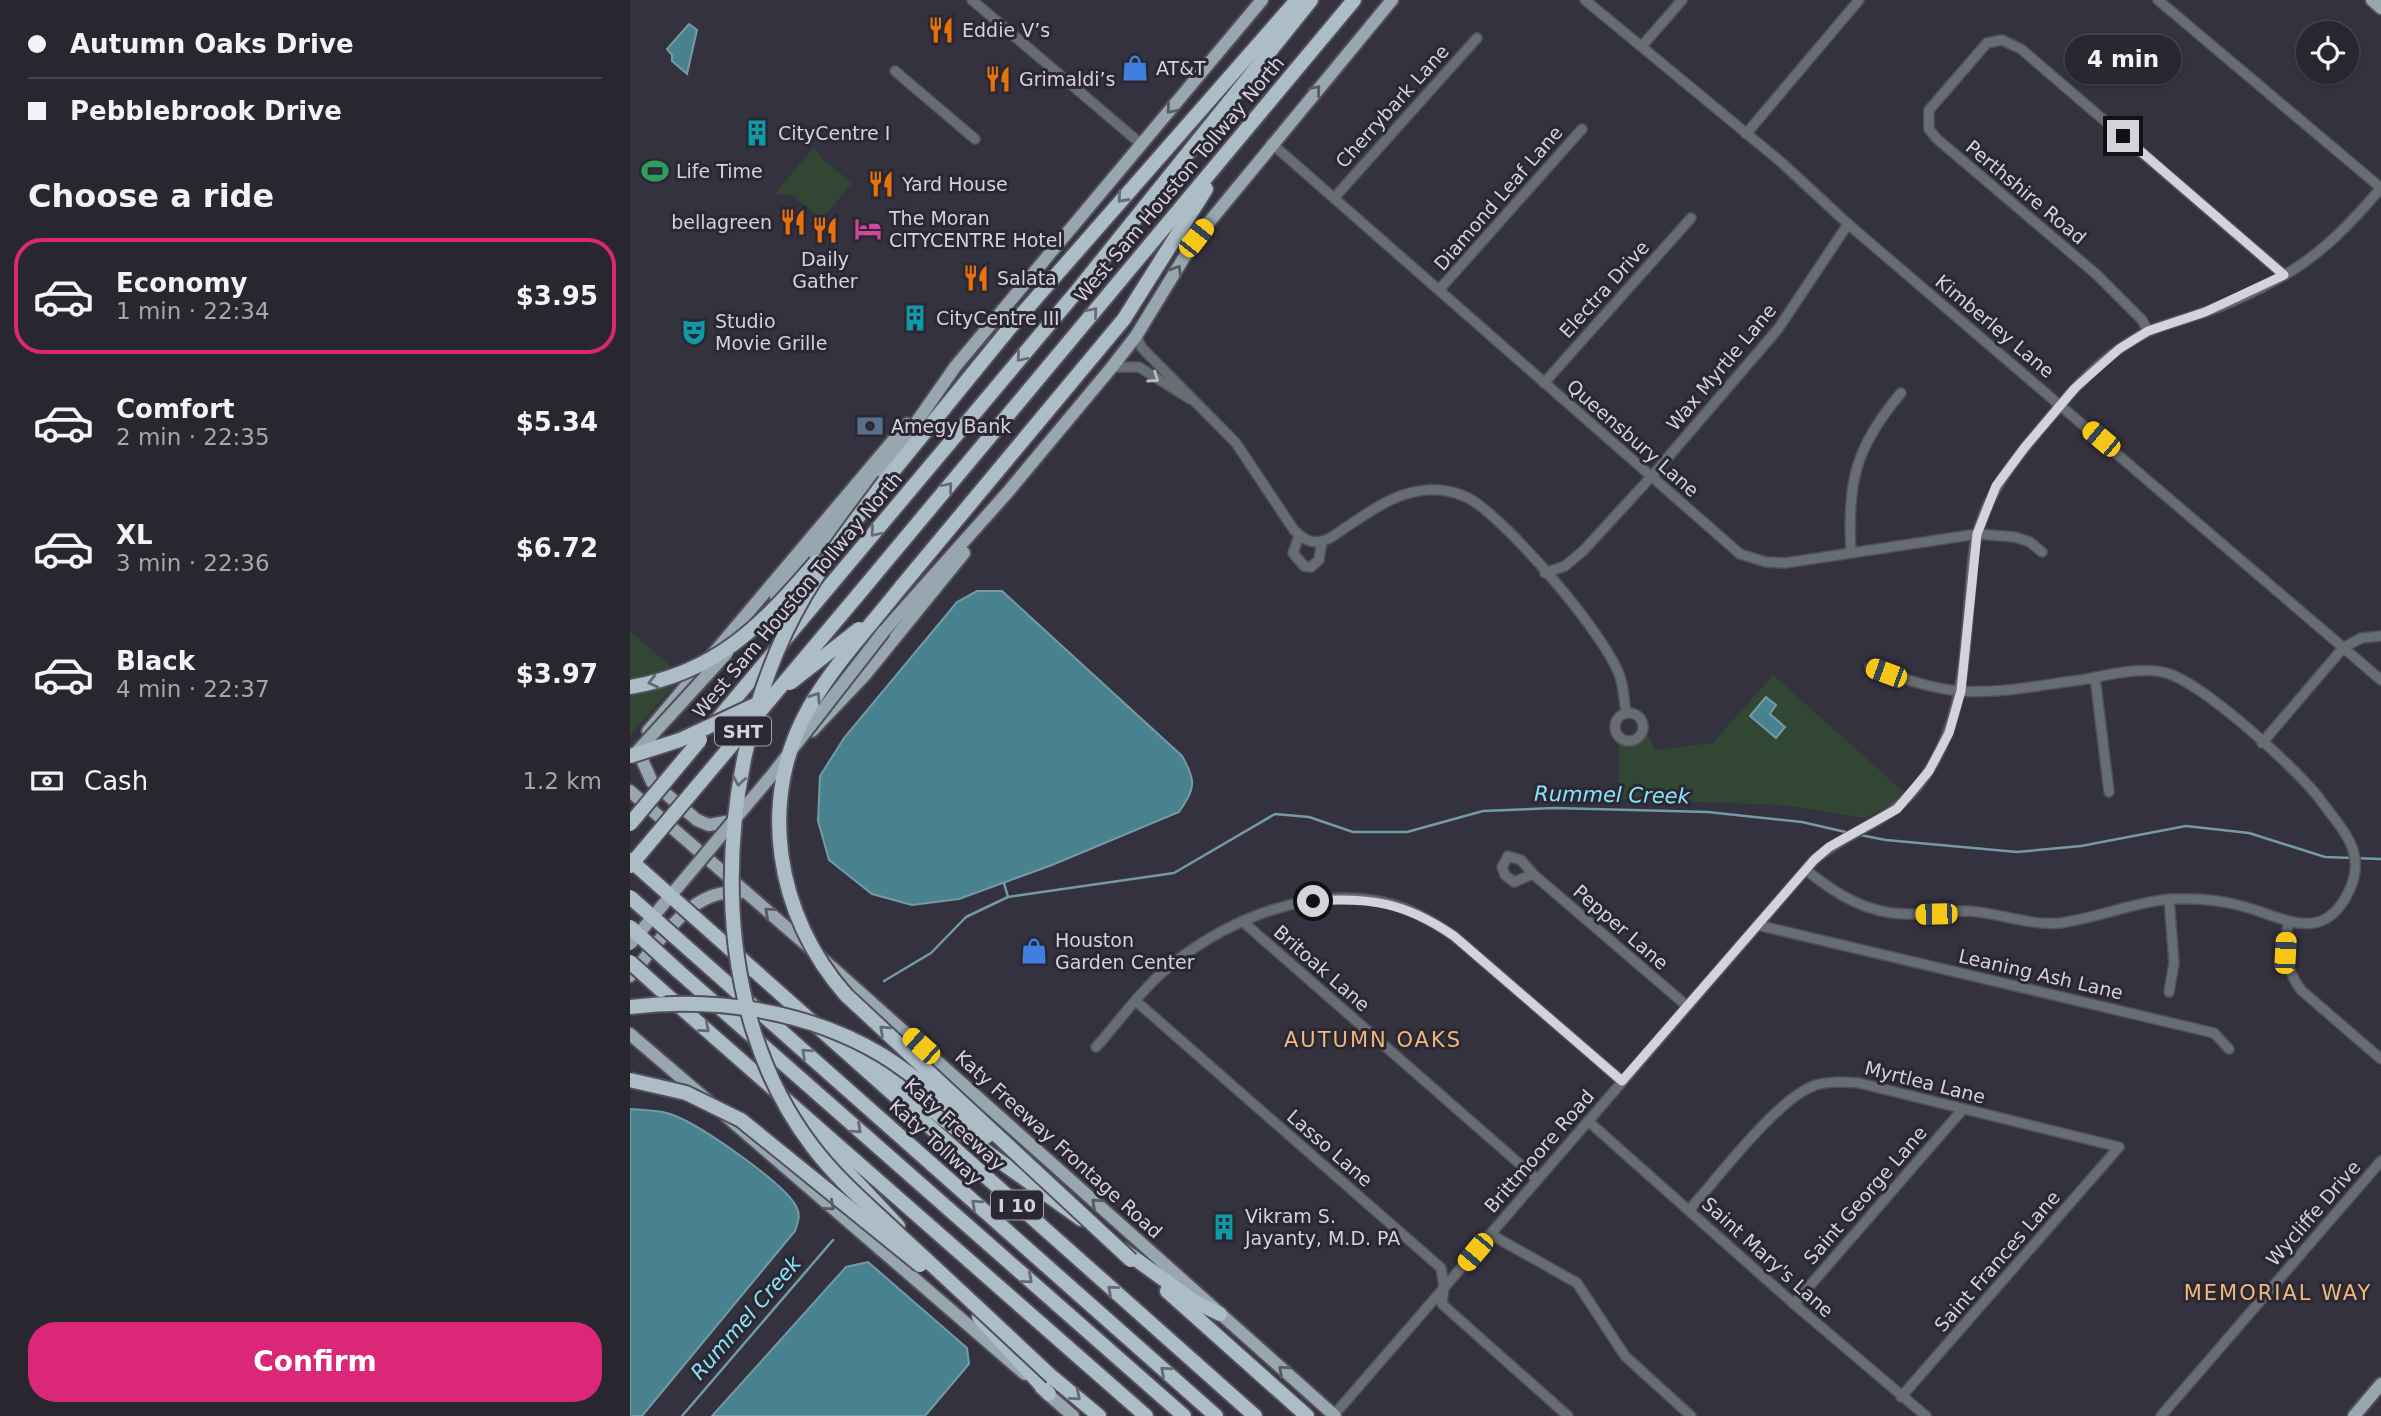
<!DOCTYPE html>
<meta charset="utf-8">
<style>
:root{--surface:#28262f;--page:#302e37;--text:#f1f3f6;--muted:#a5a5aa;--line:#44434b;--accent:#db2777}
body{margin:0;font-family:"DejaVu Sans",sans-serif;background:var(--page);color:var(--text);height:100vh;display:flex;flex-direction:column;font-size:26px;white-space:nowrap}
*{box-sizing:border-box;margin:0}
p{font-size:23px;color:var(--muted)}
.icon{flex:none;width:38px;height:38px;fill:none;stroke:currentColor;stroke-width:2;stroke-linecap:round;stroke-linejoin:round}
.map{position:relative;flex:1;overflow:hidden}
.side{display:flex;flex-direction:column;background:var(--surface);width:630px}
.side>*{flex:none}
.guide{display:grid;align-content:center;height:154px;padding:0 28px;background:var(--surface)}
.buttons{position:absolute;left:1666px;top:21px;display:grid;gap:14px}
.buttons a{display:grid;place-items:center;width:63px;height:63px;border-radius:50%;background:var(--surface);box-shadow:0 2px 5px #0004,0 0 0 2px var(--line);font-size:35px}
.end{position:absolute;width:32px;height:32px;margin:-16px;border:9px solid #d4d2db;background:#111;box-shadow:0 0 0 4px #111}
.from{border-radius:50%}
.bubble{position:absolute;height:49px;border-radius:24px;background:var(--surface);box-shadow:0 2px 5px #0004,0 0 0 2px var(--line);font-size:23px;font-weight:800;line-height:49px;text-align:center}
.car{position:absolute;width:21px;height:42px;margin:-21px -10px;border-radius:9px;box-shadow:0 0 5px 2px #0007;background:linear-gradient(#f5c518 24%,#345 0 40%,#f5c518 0 76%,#345 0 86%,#f5c518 0)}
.guide b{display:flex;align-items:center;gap:24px;height:66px;font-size:26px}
.guide b+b{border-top:2px solid var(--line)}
.guide i{width:18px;height:18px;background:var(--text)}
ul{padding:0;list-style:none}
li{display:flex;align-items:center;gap:21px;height:116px;margin:0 14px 10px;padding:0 14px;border:4px solid transparent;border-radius:28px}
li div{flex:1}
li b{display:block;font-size:26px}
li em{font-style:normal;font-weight:800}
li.active{border-color:var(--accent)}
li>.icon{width:63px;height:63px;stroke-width:1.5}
h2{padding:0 28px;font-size:32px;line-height:84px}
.pay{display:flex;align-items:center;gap:18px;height:77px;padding:0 28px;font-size:26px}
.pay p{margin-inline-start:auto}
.primary-button{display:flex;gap:14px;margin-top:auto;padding:14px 28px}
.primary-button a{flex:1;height:80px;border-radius:28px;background:var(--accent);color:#fff;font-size:28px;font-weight:800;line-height:80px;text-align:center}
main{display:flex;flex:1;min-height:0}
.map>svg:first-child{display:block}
.green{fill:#324634}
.water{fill:#49828f;stroke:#739aa6;stroke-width:2}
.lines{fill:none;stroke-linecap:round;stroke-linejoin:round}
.stream{stroke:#739aa6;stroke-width:2.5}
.minor-casing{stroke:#524f5b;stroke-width:12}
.major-casing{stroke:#524f5b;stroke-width:16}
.highway-casing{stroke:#524f5b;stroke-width:18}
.minor{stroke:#676e72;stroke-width:9}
.major{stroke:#98a7af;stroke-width:12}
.highway{stroke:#acbdc7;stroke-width:14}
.major-bridge-casing{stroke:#524f5b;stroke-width:16;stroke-linecap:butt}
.highway-bridge-casing{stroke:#524f5b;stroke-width:18;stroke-linecap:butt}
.major-bridge{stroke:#98a7af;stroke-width:12}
.highway-bridge{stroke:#acbdc7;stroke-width:14}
.oneway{stroke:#575b65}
.oneway2{stroke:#656b76}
.oneway3{stroke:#b9b9c1}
.route{stroke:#d4d2db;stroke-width:9}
.labels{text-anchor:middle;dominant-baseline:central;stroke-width:6;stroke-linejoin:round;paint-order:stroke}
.shield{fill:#2b2834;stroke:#a19fa9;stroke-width:2}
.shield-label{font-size:18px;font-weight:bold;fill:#d4d2db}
.poi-label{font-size:19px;fill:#d4d2db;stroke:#2b2834;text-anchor:start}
.street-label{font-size:19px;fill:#d4d2db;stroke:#2b2834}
.water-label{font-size:21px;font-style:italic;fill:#86e3f8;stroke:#2b2834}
.neighbourhood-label{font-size:21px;letter-spacing:2px;fill:#f0b77c;stroke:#2b2834}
</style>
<main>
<section class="side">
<div class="guide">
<b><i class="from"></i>Autumn Oaks Drive</b>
<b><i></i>Pebblebrook Drive</b>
</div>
<h2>Choose a ride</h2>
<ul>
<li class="active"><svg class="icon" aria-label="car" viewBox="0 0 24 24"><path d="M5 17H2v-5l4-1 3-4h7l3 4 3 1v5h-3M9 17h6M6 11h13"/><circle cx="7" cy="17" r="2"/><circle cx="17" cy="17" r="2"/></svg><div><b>Economy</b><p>1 min · 22:34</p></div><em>$3.95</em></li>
<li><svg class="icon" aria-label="car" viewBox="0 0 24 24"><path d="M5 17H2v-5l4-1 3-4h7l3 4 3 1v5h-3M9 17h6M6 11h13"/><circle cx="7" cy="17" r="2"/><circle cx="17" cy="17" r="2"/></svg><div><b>Comfort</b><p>2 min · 22:35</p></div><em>$5.34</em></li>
<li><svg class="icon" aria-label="car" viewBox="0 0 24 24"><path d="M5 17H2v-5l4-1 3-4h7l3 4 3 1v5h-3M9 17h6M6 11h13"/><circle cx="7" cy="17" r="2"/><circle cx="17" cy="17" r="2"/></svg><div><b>XL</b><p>3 min · 22:36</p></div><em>$6.72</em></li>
<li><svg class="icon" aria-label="car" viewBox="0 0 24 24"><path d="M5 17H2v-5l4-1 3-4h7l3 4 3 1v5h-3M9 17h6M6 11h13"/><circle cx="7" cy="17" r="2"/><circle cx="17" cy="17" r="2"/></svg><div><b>Black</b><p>4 min · 22:37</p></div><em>$3.97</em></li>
</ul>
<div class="pay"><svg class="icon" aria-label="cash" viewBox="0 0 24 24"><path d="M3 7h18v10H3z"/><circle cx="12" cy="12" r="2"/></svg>Cash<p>1.2 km</p></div>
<div class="primary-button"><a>Confirm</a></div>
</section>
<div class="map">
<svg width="1751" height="1416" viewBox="0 0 1751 1416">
<rect width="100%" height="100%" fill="#35323f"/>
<g class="green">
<path d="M184 147 193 160 222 183 191 220 164 196 145 194Z"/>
<path d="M0 631 52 677 0 735Z"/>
<path d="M1143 675 1274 792 1261 804 1236 818 1152 805 989 799V743L1004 745 1017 734 1025 750 1083 743Z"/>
</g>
<g class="water">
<path d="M59 24 67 30 57 74 42 61V55L37 49Z"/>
<path d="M347 591H372L552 756C567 782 565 788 549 812L422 865 329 899 282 905 242 894 199 860 188 821 190 776 214 738 327 602Z"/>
<path d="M1136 697 1146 705 1140 714 1155 727 1146 738 1120 716Z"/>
<path d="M0 1109C14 1110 31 1110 43 1115 70 1125 153 1182 166 1206 171 1215 168 1222 165 1231L12 1416H0Z"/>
<path d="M238 1262 337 1348 339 1364 295 1416H82L216 1267Z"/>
</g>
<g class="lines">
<g class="stream">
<path d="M1230 835 1256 840 1387 852 1451 846 1556 826 1619 833 1695 857 1751 859"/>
<path d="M374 883 378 897"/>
<path d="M254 981 301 953 336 917 378 897 544 873 645 814 679 817 723 832H777L853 811 924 808 1078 812 1172 822 1220 833"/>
<path d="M52 1416 203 1240"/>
</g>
<g class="minor-casing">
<g id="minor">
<path d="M342 0 511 144"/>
<path d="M955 0 1151 162 1218 224 1751 680"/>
<path d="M1528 0 1751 188"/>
<path d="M1012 46 1052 0"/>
<path d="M265 71 345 139"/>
<path d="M1116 134 1229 0"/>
<path d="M641 143 1110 554 1136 562 1155 563 1347 534 1385 537 1400 542 1412 552"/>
<path d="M704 198 847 38"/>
<path d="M809 290 952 129"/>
<path d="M1518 331 1512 320 1466 274 1306 138 1299 129V110L1357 43 1372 40 1391 49 1654 275"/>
<path d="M506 336 512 348 606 443 664 530C676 542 684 545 700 538 733 517 768 486 809 490 820 491 831 494 840 499 877 520 977 636 990 677 994 688 994 702 996 713"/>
<path d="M482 367H509L560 399"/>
<path d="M914 383 1061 218"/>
<path d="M669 536 663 553 674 566 681 567 689 560 692 541"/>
<path d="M1221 552C1217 483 1225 447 1271 393"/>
<path d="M915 573 935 566 953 551 1021 477 1148 329 1218 224"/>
<path d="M1465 677 1479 792"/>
<circle cx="999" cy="727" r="14"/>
<path d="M1632 743 1713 648 1731 638 1751 636"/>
<path d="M1176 870C1206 894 1237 914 1277 914 1297 914 1317 911 1336 911 1368 912 1398 926 1430 923 1468 918 1503 902 1541 899 1564 898 1590 900 1612 906 1653 917 1693 946 1719 891 1737 853 1714 832 1692 802 1670 771 1567 677 1532 672 1506 667 1476 676 1450 680 1411 685 1370 694 1331 691 1300 689 1269 677 1240 667"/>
<path d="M903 874 884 882 875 875 872 867 878 856 891 860 903 874 1057 1006"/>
<path d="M612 921 907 1179"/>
<path d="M1658 924C1653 950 1655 968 1671 990L1751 1059"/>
<path d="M1127 925 1584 1033 1599 1049"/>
<path d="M1539 992 1544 963 1539 899"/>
<path d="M507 1002 811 1268 814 1287 812 1304 938 1416"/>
<path d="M466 1047C489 1022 509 992 534 971 589 924 668 889 742 900 773 904 799 919 824 936L992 1081"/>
<path d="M958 1121 1164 1304 1296 1416"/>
<path d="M1059 1210C1087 1179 1149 1096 1186 1085 1200 1081 1215 1082 1229 1083L1489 1147 1271 1397"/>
<path d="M860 1234 947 1283 995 1356 1061 1416"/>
<path d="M1164 1304 1333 1109"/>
<path d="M704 1415 1184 860C1218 831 1258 823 1287 787 1333 730 1334 662 1340 592 1342 573 1342 553 1347 535 1360 484 1396 446 1429 407 1453 377 1482 350 1517 332 1534 324 1554 320 1572 313 1600 304 1628 290 1653 276 1693 253 1722 222 1751 188"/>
<path d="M1531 1416 1751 1161"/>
</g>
</g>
<g class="major-casing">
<g id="major">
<path d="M1742 0 1751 8"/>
<path d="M146 597 260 460 325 367 632 0"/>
<path d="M254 631 377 493 482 367 506 336 566 238 762 0"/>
<path d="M18 731 277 424"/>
<path d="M182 731 235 675 334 553"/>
<path d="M12 746 13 762 22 782 67 820 79 825 101 821V827"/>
<path d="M0 791 196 962 705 1416"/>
<path d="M0 976C28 945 61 886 109 893"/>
<path d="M0 1034 77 1100"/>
<path d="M96 1116 395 1374"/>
<path d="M411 1388 443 1416"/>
<path d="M1724 1416 1751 1384"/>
</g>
</g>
<g class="highway-casing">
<g id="highway">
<path d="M255 481 378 330 667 0"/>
<path d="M271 587 494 319 576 189"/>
<path d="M227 596 724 0"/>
<path d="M83 725 447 291 681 0"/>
<path d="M80 931 625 1416"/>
<path d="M62 952 586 1416"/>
<path d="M47 970 554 1416"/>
<path d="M31 990 516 1416"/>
<path d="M221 1047 343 1142 451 1219"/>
<path d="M179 1131 268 1226"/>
<path d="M493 1250 565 1302 590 1314"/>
<path d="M537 1291 677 1416"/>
<path d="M349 1317 419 1394"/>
<path d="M422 1377 469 1416"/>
</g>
</g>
<use href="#minor" class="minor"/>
<use href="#major" class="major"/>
<use href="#highway" class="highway"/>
<g class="major-bridge-casing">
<g id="major-bridge">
<path d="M3 756 97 653"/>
<path d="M0 944 142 775 254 631"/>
</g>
</g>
<g class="highway-bridge-casing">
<g id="highway-bridge">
<path d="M255 481C219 529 182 576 156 631 84 784 75 1006 182 1146 209 1182 243 1209 275 1240 324 1285 373 1331 422 1377"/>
<path d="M271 587C241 625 205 663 180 706 126 799 146 916 216 995L501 1260"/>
<path d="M160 683 229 629"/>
<path d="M0 687C86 673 132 625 186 562"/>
<path d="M0 756 50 740 131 702"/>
<path d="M0 824 70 740"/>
<path d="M0 860 80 931"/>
<path d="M0 866 227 596"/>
<path d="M0 897 62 952"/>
<path d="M0 927 47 970"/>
<path d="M0 962 31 990"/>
<path d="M0 1007C85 997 177 1010 252 1055 289 1078 322 1109 356 1137"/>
<path d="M0 1080 56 1093 111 1120 290 1265"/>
</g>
</g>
<use href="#major-bridge" class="major-bridge"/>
<use href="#highway-bridge" class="highway-bridge"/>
</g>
<defs><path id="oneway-chevron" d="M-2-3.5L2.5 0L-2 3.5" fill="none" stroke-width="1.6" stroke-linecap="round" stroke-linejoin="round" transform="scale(1.75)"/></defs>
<g class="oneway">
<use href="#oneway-chevron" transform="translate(686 90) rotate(-50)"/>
<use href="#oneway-chevron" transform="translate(541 109) rotate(130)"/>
<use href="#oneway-chevron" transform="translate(547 270) rotate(-59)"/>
<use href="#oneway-chevron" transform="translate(139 912) rotate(-139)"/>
<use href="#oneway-chevron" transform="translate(466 1203) rotate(-138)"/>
<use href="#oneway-chevron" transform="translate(200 1206) rotate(41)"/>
<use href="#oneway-chevron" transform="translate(653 1370) rotate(-138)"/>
</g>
<g class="oneway2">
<use href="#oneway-chevron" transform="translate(492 198) rotate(132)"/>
<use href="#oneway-chevron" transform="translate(463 312) rotate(-50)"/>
<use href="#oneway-chevron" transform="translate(391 357) rotate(130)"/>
<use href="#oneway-chevron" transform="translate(318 487) rotate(-50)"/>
<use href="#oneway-chevron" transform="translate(245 532) rotate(130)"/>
<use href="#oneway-chevron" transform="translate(23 682) rotate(166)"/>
<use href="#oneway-chevron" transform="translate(186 697) rotate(-57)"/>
<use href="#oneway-chevron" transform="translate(109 781) rotate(99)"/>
<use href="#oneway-chevron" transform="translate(75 1028) rotate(41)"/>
<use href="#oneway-chevron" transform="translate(254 1030) rotate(-137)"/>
<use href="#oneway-chevron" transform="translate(176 1053) rotate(-138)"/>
<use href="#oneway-chevron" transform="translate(227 1129) rotate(42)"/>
<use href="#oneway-chevron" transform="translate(346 1204) rotate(-138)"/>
<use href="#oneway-chevron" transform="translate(398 1279) rotate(41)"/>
<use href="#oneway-chevron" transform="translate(482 1290) rotate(-139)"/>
<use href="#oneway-chevron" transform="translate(535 1371) rotate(-138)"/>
<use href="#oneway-chevron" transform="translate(446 1396) rotate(40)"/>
</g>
<use class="oneway3" href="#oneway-chevron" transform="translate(524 378) rotate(35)"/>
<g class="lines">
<path class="route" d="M683 901C741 897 776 903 824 936L992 1081 1184 860 1199 847 1267 809 1299 771 1319 733 1331 691 1347 534 1366 486 1395 447 1445 388 1489 349 1518 331 1575 312 1654 275 1493 136"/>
</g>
<defs>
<g id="restaurant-bare" transform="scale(2.1)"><path d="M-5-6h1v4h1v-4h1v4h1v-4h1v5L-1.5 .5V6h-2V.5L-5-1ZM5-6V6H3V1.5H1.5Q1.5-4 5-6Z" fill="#e8710a" stroke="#2b2834" stroke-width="2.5" paint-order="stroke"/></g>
<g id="shop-bare" transform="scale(2.1)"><path d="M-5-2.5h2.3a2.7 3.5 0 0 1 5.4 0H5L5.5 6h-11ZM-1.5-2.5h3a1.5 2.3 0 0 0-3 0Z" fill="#3f7fe0" stroke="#2b2834" stroke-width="2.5" paint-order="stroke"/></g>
<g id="building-bare" transform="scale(2.1)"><path d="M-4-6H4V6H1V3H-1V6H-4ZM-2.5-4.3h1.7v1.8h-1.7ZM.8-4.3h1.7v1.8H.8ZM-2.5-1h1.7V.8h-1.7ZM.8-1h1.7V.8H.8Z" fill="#0f9aa8" stroke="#2b2834" stroke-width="2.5" paint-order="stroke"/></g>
<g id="stadium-bare" transform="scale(2.1)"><path d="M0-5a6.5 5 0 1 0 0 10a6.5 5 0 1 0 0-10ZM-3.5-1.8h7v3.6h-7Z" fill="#2e9e5b" stroke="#2b2834" stroke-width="2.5" paint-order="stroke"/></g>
<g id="hotel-bare" transform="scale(2.1)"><path d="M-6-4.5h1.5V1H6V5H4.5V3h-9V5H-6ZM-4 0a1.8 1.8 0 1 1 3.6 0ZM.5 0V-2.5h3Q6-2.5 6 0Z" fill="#d1479c" stroke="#2b2834" stroke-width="2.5" paint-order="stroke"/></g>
<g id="theatre-bare" transform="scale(2.1)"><path d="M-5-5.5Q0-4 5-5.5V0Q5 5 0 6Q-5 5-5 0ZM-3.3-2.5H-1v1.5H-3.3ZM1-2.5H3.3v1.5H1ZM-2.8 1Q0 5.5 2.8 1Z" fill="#0f9aa8" stroke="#2b2834" stroke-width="2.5" paint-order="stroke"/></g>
<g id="bank-bare" transform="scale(2.1)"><path d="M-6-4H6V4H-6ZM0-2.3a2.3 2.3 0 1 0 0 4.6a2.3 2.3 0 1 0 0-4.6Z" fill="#5c6f8a" stroke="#2b2834" stroke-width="2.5" paint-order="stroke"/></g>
</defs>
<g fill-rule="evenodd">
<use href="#restaurant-bare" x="311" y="30"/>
<use href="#shop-bare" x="505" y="68"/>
<use href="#restaurant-bare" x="368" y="79"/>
<use href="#building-bare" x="127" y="133"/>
<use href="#stadium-bare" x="25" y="171"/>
<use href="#restaurant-bare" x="251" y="184"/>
<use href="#restaurant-bare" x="163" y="222"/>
<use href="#hotel-bare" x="238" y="229"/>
<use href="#restaurant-bare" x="195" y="230"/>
<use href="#restaurant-bare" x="346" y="278"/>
<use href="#building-bare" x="285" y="318"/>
<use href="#theatre-bare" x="64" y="332"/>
<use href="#bank-bare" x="240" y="426"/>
<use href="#shop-bare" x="404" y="951"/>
<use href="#building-bare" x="594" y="1227"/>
</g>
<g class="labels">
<g class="shield">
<rect x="85" y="716.5" width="56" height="29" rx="5"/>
<rect x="361" y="1190.5" width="52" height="29" rx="5"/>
</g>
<g class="shield-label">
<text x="113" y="731">SHT</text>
<text x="387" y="1205">I 10</text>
</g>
<g class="poi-label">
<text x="332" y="30">Eddie V’s</text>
<text x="526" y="68">AT&amp;T</text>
<text x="389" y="79">Grimaldi’s</text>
<text x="148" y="133">CityCentre I</text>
<text x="46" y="171">Life Time</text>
<text x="272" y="184">Yard House</text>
<text x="259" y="218">The Moran<tspan x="259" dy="22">CITYCENTRE Hotel</tspan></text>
<text x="142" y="222" text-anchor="end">bellagreen</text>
<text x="195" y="259" text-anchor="middle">Daily<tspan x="195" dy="22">Gather</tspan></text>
<text x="367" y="278">Salata</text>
<text x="306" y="318">CityCentre III</text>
<text x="85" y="321">Studio<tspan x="85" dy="22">Movie Grille</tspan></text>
<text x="261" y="426">Amegy Bank</text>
<text x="425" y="940">Houston<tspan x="425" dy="22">Garden Center</tspan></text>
<text x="615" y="1216">Vikram S.<tspan x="615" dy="22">Jayanty, M.D. PA</tspan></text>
</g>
<g class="street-label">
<text transform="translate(762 106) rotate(-48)">Cherrybark Lane</text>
<text transform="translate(549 179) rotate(-50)">West Sam Houston Tollway North</text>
<text transform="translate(1396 192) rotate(40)">Perthshire Road</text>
<text transform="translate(868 198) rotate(-49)">Diamond Leaf Lane</text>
<text transform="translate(974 289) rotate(-48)">Electra Drive</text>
<text transform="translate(1365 326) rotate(40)">Kimberley Lane</text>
<text transform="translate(1091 367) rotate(-50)">Wax Myrtle Lane</text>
<text transform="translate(1003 438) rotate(41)">Queensbury Lane</text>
<text transform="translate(167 595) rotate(-50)">West Sam Houston Tollway North</text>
<text transform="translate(991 927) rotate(41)">Pepper Lane</text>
<text transform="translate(692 968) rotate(41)">Britoak Lane</text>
<text transform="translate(1411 974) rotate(13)">Leaning Ash Lane</text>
<text transform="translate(1295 1082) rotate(14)">Myrtlea Lane</text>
<text transform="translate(325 1124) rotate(42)">Katy Freeway</text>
<text transform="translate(306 1142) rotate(42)">Katy Tollway</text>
<text transform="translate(429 1144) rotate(42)">Katy Freeway Frontage Road</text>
<text transform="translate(700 1148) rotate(41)">Lasso Lane</text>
<text transform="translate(909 1151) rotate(-49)">Brittmoore Road</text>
<text transform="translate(1235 1195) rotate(-49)">Saint George Lane</text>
<text transform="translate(1683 1213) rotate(-49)">Wycliffe Drive</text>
<text transform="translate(1138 1257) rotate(42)">Saint Mary's Lane</text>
<text transform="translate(1367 1261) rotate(-49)">Saint Frances Lane</text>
</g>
<g class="water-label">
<text transform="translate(982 795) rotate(1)">Rummel Creek</text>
<text transform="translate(116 1318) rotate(-49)">Rummel Creek</text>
</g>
<g class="neighbourhood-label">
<text x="743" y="1040">AUTUMN OAKS</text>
<text x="1648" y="1293">MEMORIAL WAY</text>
</g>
</g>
</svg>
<div class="buttons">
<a><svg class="icon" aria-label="locate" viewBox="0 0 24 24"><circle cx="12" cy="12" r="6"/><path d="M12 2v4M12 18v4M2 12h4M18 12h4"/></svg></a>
</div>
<i class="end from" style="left:683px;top:901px"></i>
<i class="end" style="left:1493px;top:136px"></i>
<div class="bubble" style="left:1435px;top:35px;width:116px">4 min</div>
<i class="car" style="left:566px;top:238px;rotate:38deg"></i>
<i class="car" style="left:1471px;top:439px;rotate:310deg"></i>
<i class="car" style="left:1256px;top:673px;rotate:290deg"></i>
<i class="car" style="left:1306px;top:914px;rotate:269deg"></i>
<i class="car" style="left:1655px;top:953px;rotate:3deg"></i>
<i class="car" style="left:291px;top:1046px;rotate:312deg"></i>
<i class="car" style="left:845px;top:1252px;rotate:220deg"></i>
</div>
</main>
